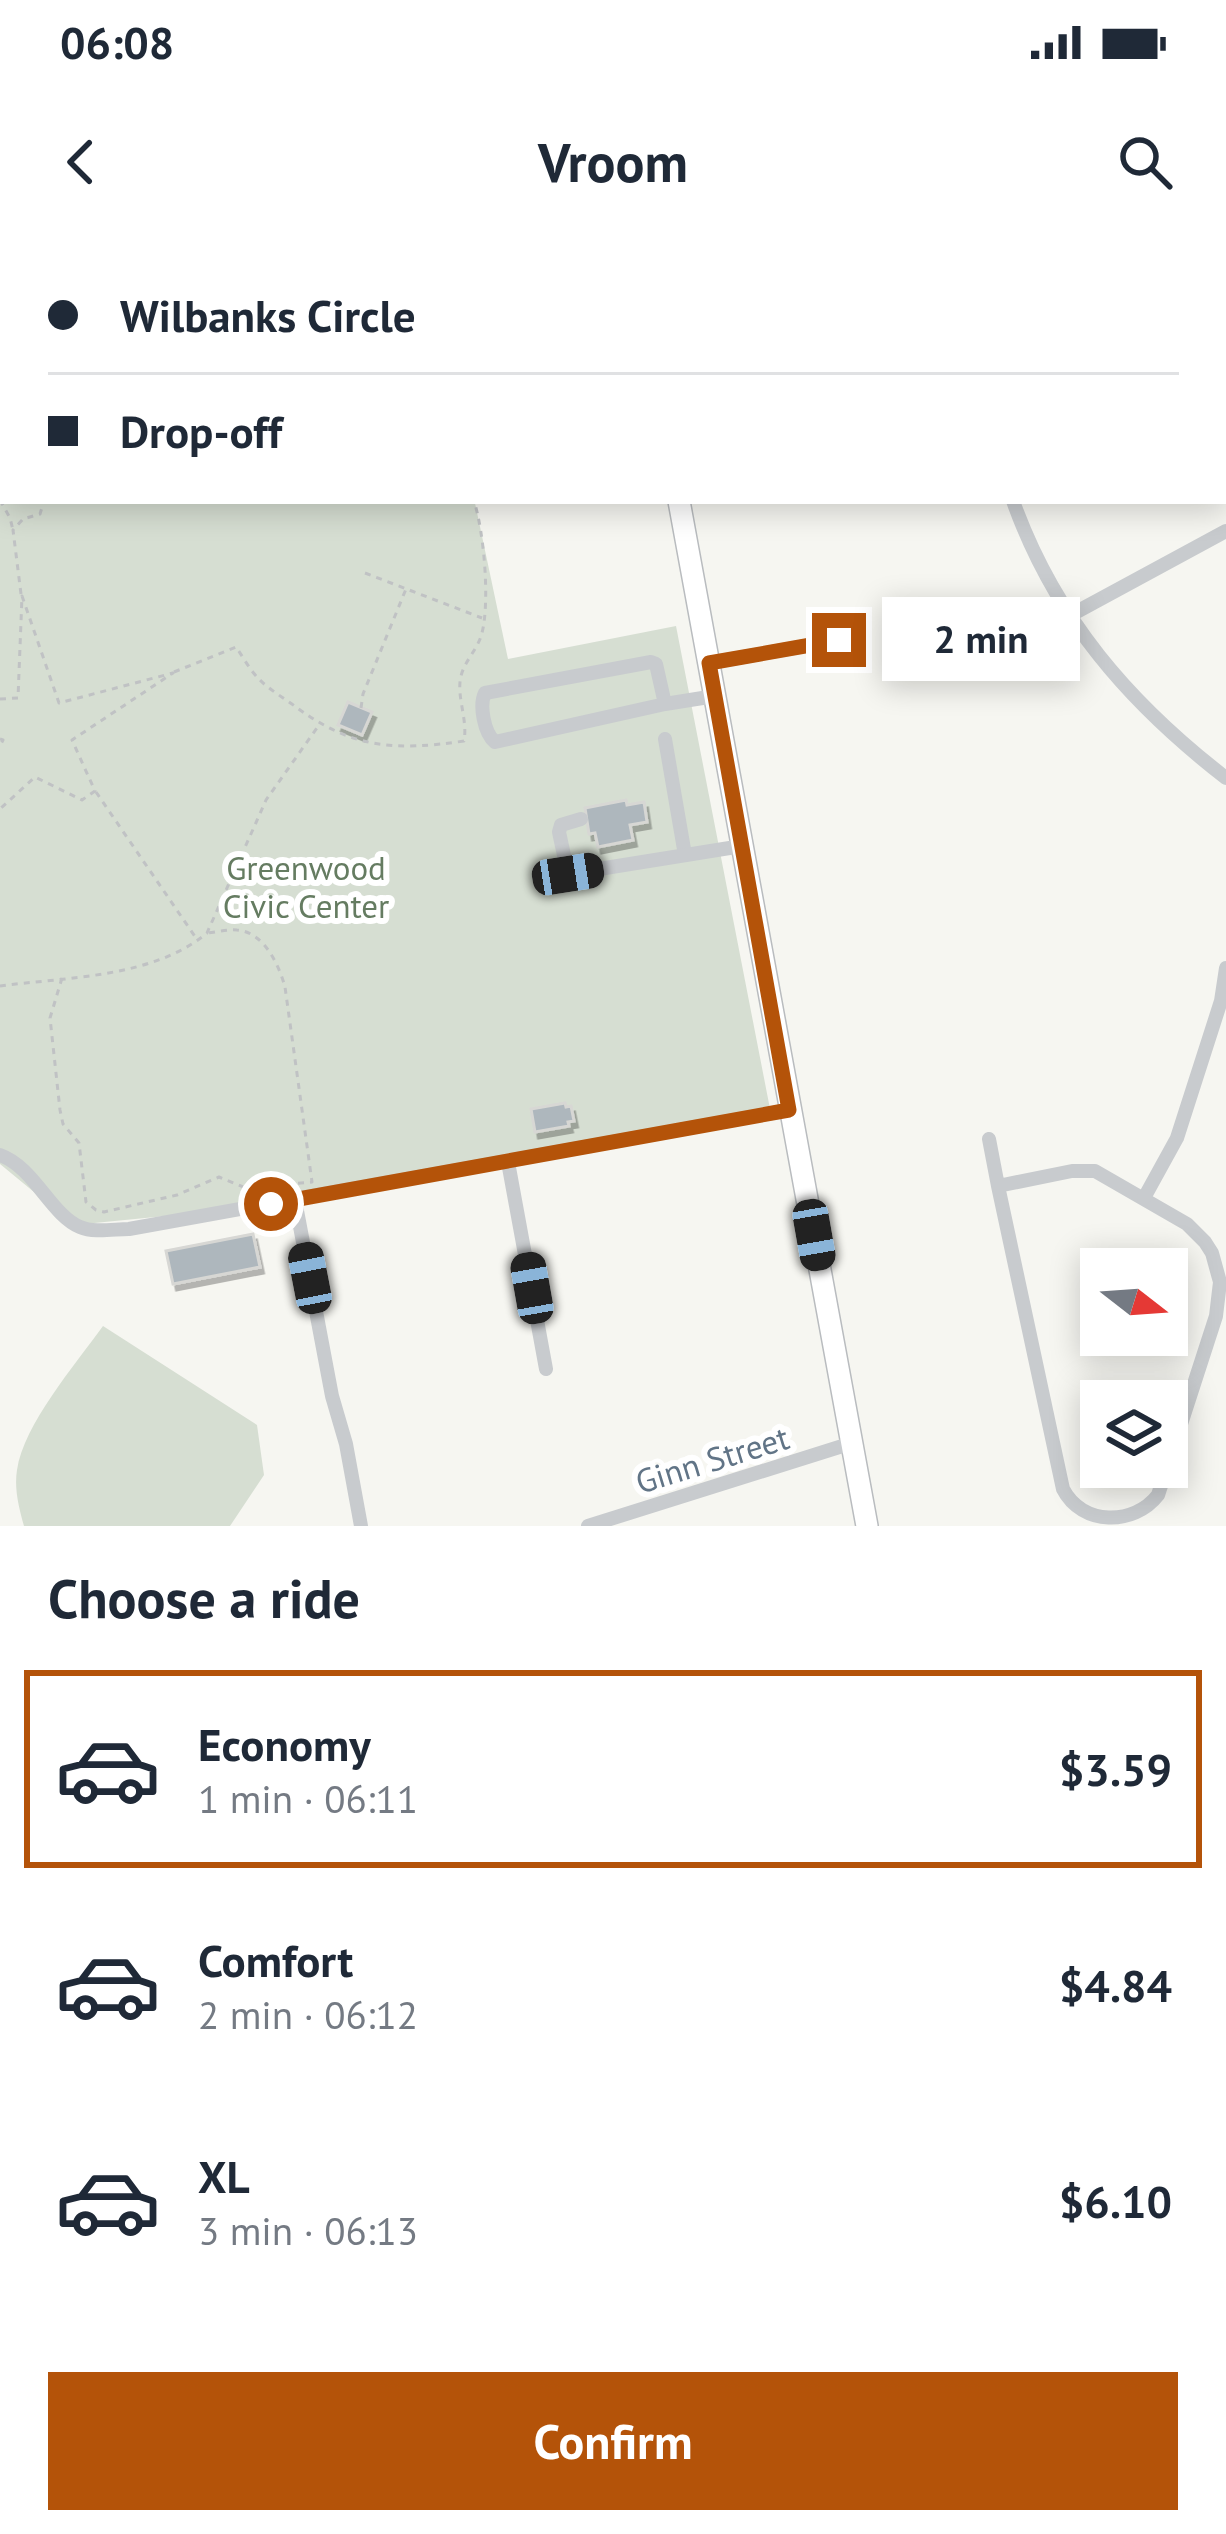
<!DOCTYPE html>
<meta charset="utf-8">
<style>
:root{--surface:#fff;--page:#f2f2f3;--text:#1f2937;--muted:#747a83;--line:#e0e1e3;--accent:#b45309}
body{margin:0;font-family:"PT Sans",sans-serif;background:var(--page);color:var(--text);height:100vh;display:flex;flex-direction:column;font-size:45px;white-space:nowrap}
*{box-sizing:border-box;margin:0}
p{font-size:39px;color:var(--muted)}
.icon{flex:none;width:66px;height:66px;fill:none;stroke:currentColor;stroke-width:2;stroke-linecap:round;stroke-linejoin:round}
.map{position:relative;height:1286px;overflow:hidden}
.side{display:flex;flex-direction:column;background:var(--surface);flex:1}
.side>*{flex:none}
.banner{position:absolute;left:0px;top:0px;width:1227px;height:264px;box-shadow:0 6px 30px #0003;display:grid;align-content:center;height:264px;padding:0 48px;background:var(--surface)}
.needle{width:78px;rotate:107deg}
.fabs{position:absolute;left:1080px;top:1008px;display:grid;gap:24px}
.fabs a{display:grid;place-items:center;width:108px;height:108px;border-radius:0px;background:var(--surface);box-shadow:0 6px 30px #0003;font-size:60px}
.end{position:absolute;width:54px;height:54px;margin:-27px;border:15px solid #b45309;background:#fff;box-shadow:0 0 0 6px #fff}
.from{border-radius:50%}
.bubble{position:absolute;height:84px;border-radius:0px;background:var(--surface);box-shadow:0 6px 30px #0003;font-size:39px;font-weight:800;line-height:84px;text-align:center}
.car{position:absolute;width:36px;height:72px;margin:-36px -18px;border-radius:15px;box-shadow:0 0 9px 3px #0007;background:linear-gradient(#222 24%,#8ab4d8 0 40%,#222 0 76%,#8ab4d8 0 86%,#222 0)}
.banner b{display:flex;align-items:center;gap:42px;height:114px;font-size:45px}
.banner b+b{border-top:3px solid var(--line)}
.banner i{width:30px;height:30px;background:var(--text)}
ul{padding:0;list-style:none}
li{display:flex;align-items:center;gap:36px;height:198px;margin:0 24px 18px;padding:0 24px;border:6px solid transparent;border-radius:0px}
li div{flex:1}
li b{display:block;font-size:45px}
li em{font-style:normal;font-weight:800}
li.selected{border-color:var(--accent)}
li>.icon{width:108px;height:108px;stroke-width:1.5}
h2{padding:0 48px;font-size:54px;line-height:144px}
.primary-button{display:flex;gap:24px;margin-top:auto;padding:24px 48px}
.primary-button a{flex:1;height:138px;border-radius:0px;background:var(--accent);color:#fff;font-size:48px;font-weight:800;line-height:138px;text-align:center}
.status{display:flex;justify-content:space-between;align-items:center;height:84px;padding:0 60px;background:var(--surface);direction:ltr}
.status svg{height:33px;fill:currentColor}
header{display:flex;justify-content:space-between;align-items:center;height:156px;padding:0 48px;background:var(--surface);font-size:54px;font-weight:800}
.map>svg:first-child{display:block}
.green{fill:#d6ded2}
.building{fill:#aeb7bd;stroke:#d7d7d4;stroke-width:3;filter:url(#shadow)}
.lines{fill:none;stroke-linecap:round;stroke-linejoin:round}
.highway-casing{stroke:#b9bcbf;stroke-width:24}
.path{stroke:#c0c2c4;stroke-width:3;stroke-dasharray:6 6;stroke-linecap:butt}
.minor{stroke:#c8cbce;stroke-width:14}
.highway{stroke:#fff;stroke-width:21}
.route{stroke:#b45309;stroke-width:15}
.labels{text-anchor:middle;dominant-baseline:central;stroke-width:12;stroke-linejoin:round;paint-order:stroke}
.park-label{font-size:33px;fill:#657c61;stroke:#fff}
.street-label{font-size:33px;fill:#617486;stroke:#fff}
</style>
<div class="status"><b>06:08</b><svg viewBox="0 0 49 12"><path d="M0 12V9h3v3zM5 12V6h3v6zM10 12V3h3v9zM15 12V0h3v12zM26 1h20v11H26zM47 4h2v5h-2z"/></svg></div>
<header><svg class="icon" aria-label="back" viewBox="0 0 24 24"><path d="M15 5l-7 7 7 7"/></svg>Vroom<svg class="icon" aria-label="search" viewBox="0 0 24 24"><circle cx="10" cy="10" r="6"/><path d="M15 15l6 6"/></svg></header>
<div class="map">
<svg width="1226" height="1286" viewBox="0 0 1226 1286">
<defs>
<filter id="shadow"><feDropShadow dx="3.5" dy="6" stdDeviation="0" flood-color="#0004"/></filter>
</defs>
<rect width="100%" height="100%" fill="#f6f6f1"/>
<g class="green">
<path d="M0 257H3V261H471L475 263 508 419 676 386 771 874 247 968 74 985 0 924Z"/>
<path d="M103 1086 257 1185 264 1235 230 1286H24C19 1268 14 1249 17 1230 24 1184 75 1125 103 1086Z"/>
</g>
<g class="building">
<path d="M348 462 372 472 362 495 338 485Z"/>
<path d="M626 560 627 565 644 562 647 582 630 585 633 600 598 607 595 593 589 594 585 568Z"/>
<path d="M565 863 566 867 571 866 574 881 568 882 569 886 535 892 531 869Z"/>
<path d="M253 994 260 1027 173 1044 166 1011Z"/>
</g>
<g class="lines">
<g class="highway-casing">
<g id="highway">
<path d="M631 0 632 3"/>
<path d="M679 261 867 1286"/>
</g>
</g>
<g class="path">
<path d="M0 257 3 256"/>
<path d="M0 260 10 278 13 290"/>
<path d="M365 333 482 378"/>
<path d="M21 354 13 290 23 279 40 274 44 261"/>
<path d="M174 432 236 407C243 417 250 430 258 438 268 449 284 458 296 467 353 509 395 511 464 501 468 479 456 456 461 436 465 420 478 409 482 393 490 361 484 292 474 261"/>
<path d="M0 459 18 458 22 356 59 463 173 433 72 500 95 551 82 560 35 537 0 569"/>
<path d="M361 468 363 454 406 349"/>
<path d="M0 499 3 500 0 506"/>
<path d="M96 552 196 698"/>
<path d="M62 738 50 778 60 870 63 884 79 903 86 962 96 970 104 972 177 955 219 937 246 948 312 942 285 747C279 725 264 692 237 690 228 689 217 692 207 693"/>
<path d="M0 746C67 737 153 738 207 693L266 560 319 485"/>
</g>
<g class="minor">
<path d="M959 0 960 3"/>
<path d="M1193 3 1200 0"/>
<path d="M1013 261C1055 378 1129 463 1226 538"/>
<path d="M1069 376 1226 291"/>
<path d="M709 423 839 400"/>
<path d="M665 464 656 424 651 422 485 453C479 465 484 493 495 502L665 464 715 456"/>
<path d="M665 499 685 615"/>
<path d="M581 579 561 585 559 592 568 634 742 606"/>
<path d="M989 899 998 946 1063 1249C1082 1286 1134 1286 1158 1255L1216 1076 1220 1042 1212 1013 1205 1002 1187 984 1095 931H1072L998 946"/>
<path d="M0 915C34 927 51 975 80 987 94 993 114 989 129 989L789 870"/>
<path d="M508 922 546 1129"/>
<path d="M1144 958 1177 898 1221 761 1226 728"/>
<path d="M295 960 332 1156 346 1204 361 1286"/>
<path d="M588 1286 852 1203"/>
</g>
<use href="#highway" class="highway"/>
</g>
<g class="lines">
<path class="route" d="M271 964 789 870 709 423 839 400"/>
</g>
<g class="labels">
<g class="park-label">
<text x="306" y="627">Greenwood<tspan x="306" dy="38">Civic Center</tspan></text>
</g>
<g class="street-label">
<text transform="translate(712 1219) rotate(-17)">Ginn Street</text>
</g>
</g>
</svg>
<div class="fabs">
<a><svg class="needle" viewBox="-14 -14 28 28"><path d="M0-13l5 13h-10z" fill="#e53935"/><path d="M0 13l5-13h-10z" fill="#747a83"/></svg></a>
<a><svg class="icon" aria-label="layers" viewBox="0 0 24 24"><path d="M12 4l9 5-9 5-9-5zM3 14l9 5 9-5"/></svg></a>
</div>
<i class="end from" style="left:271px;top:964px"></i>
<i class="end" style="left:839px;top:400px"></i>
<div class="bubble" style="left:882px;top:357px;width:198px">2 min</div>
<i class="car" style="left:568px;top:634px;rotate:81deg"></i>
<i class="car" style="left:814px;top:995px;rotate:170deg"></i>
<i class="car" style="left:310px;top:1038px;rotate:349deg"></i>
<i class="car" style="left:532px;top:1048px;rotate:350deg"></i>
<div class="banner">
<b><i class="from"></i>Wilbanks Circle</b>
<b><i></i>Drop-off</b>
</div>
</div>
<section class="side">
<h2>Choose a ride</h2>
<ul>
<li class="selected"><svg class="icon" aria-label="car" viewBox="0 0 24 24"><path d="M5 17H2v-5l4-1 3-4h7l3 4 3 1v5h-3M9 17h6M6 11h13"/><circle cx="7" cy="17" r="2"/><circle cx="17" cy="17" r="2"/></svg><div><b>Economy</b><p>1 min · 06:11</p></div><em>$3.59</em></li>
<li><svg class="icon" aria-label="car" viewBox="0 0 24 24"><path d="M5 17H2v-5l4-1 3-4h7l3 4 3 1v5h-3M9 17h6M6 11h13"/><circle cx="7" cy="17" r="2"/><circle cx="17" cy="17" r="2"/></svg><div><b>Comfort</b><p>2 min · 06:12</p></div><em>$4.84</em></li>
<li><svg class="icon" aria-label="car" viewBox="0 0 24 24"><path d="M5 17H2v-5l4-1 3-4h7l3 4 3 1v5h-3M9 17h6M6 11h13"/><circle cx="7" cy="17" r="2"/><circle cx="17" cy="17" r="2"/></svg><div><b>XL</b><p>3 min · 06:13</p></div><em>$6.10</em></li>
</ul>
<div class="primary-button"><a>Confirm</a></div>
</section>
